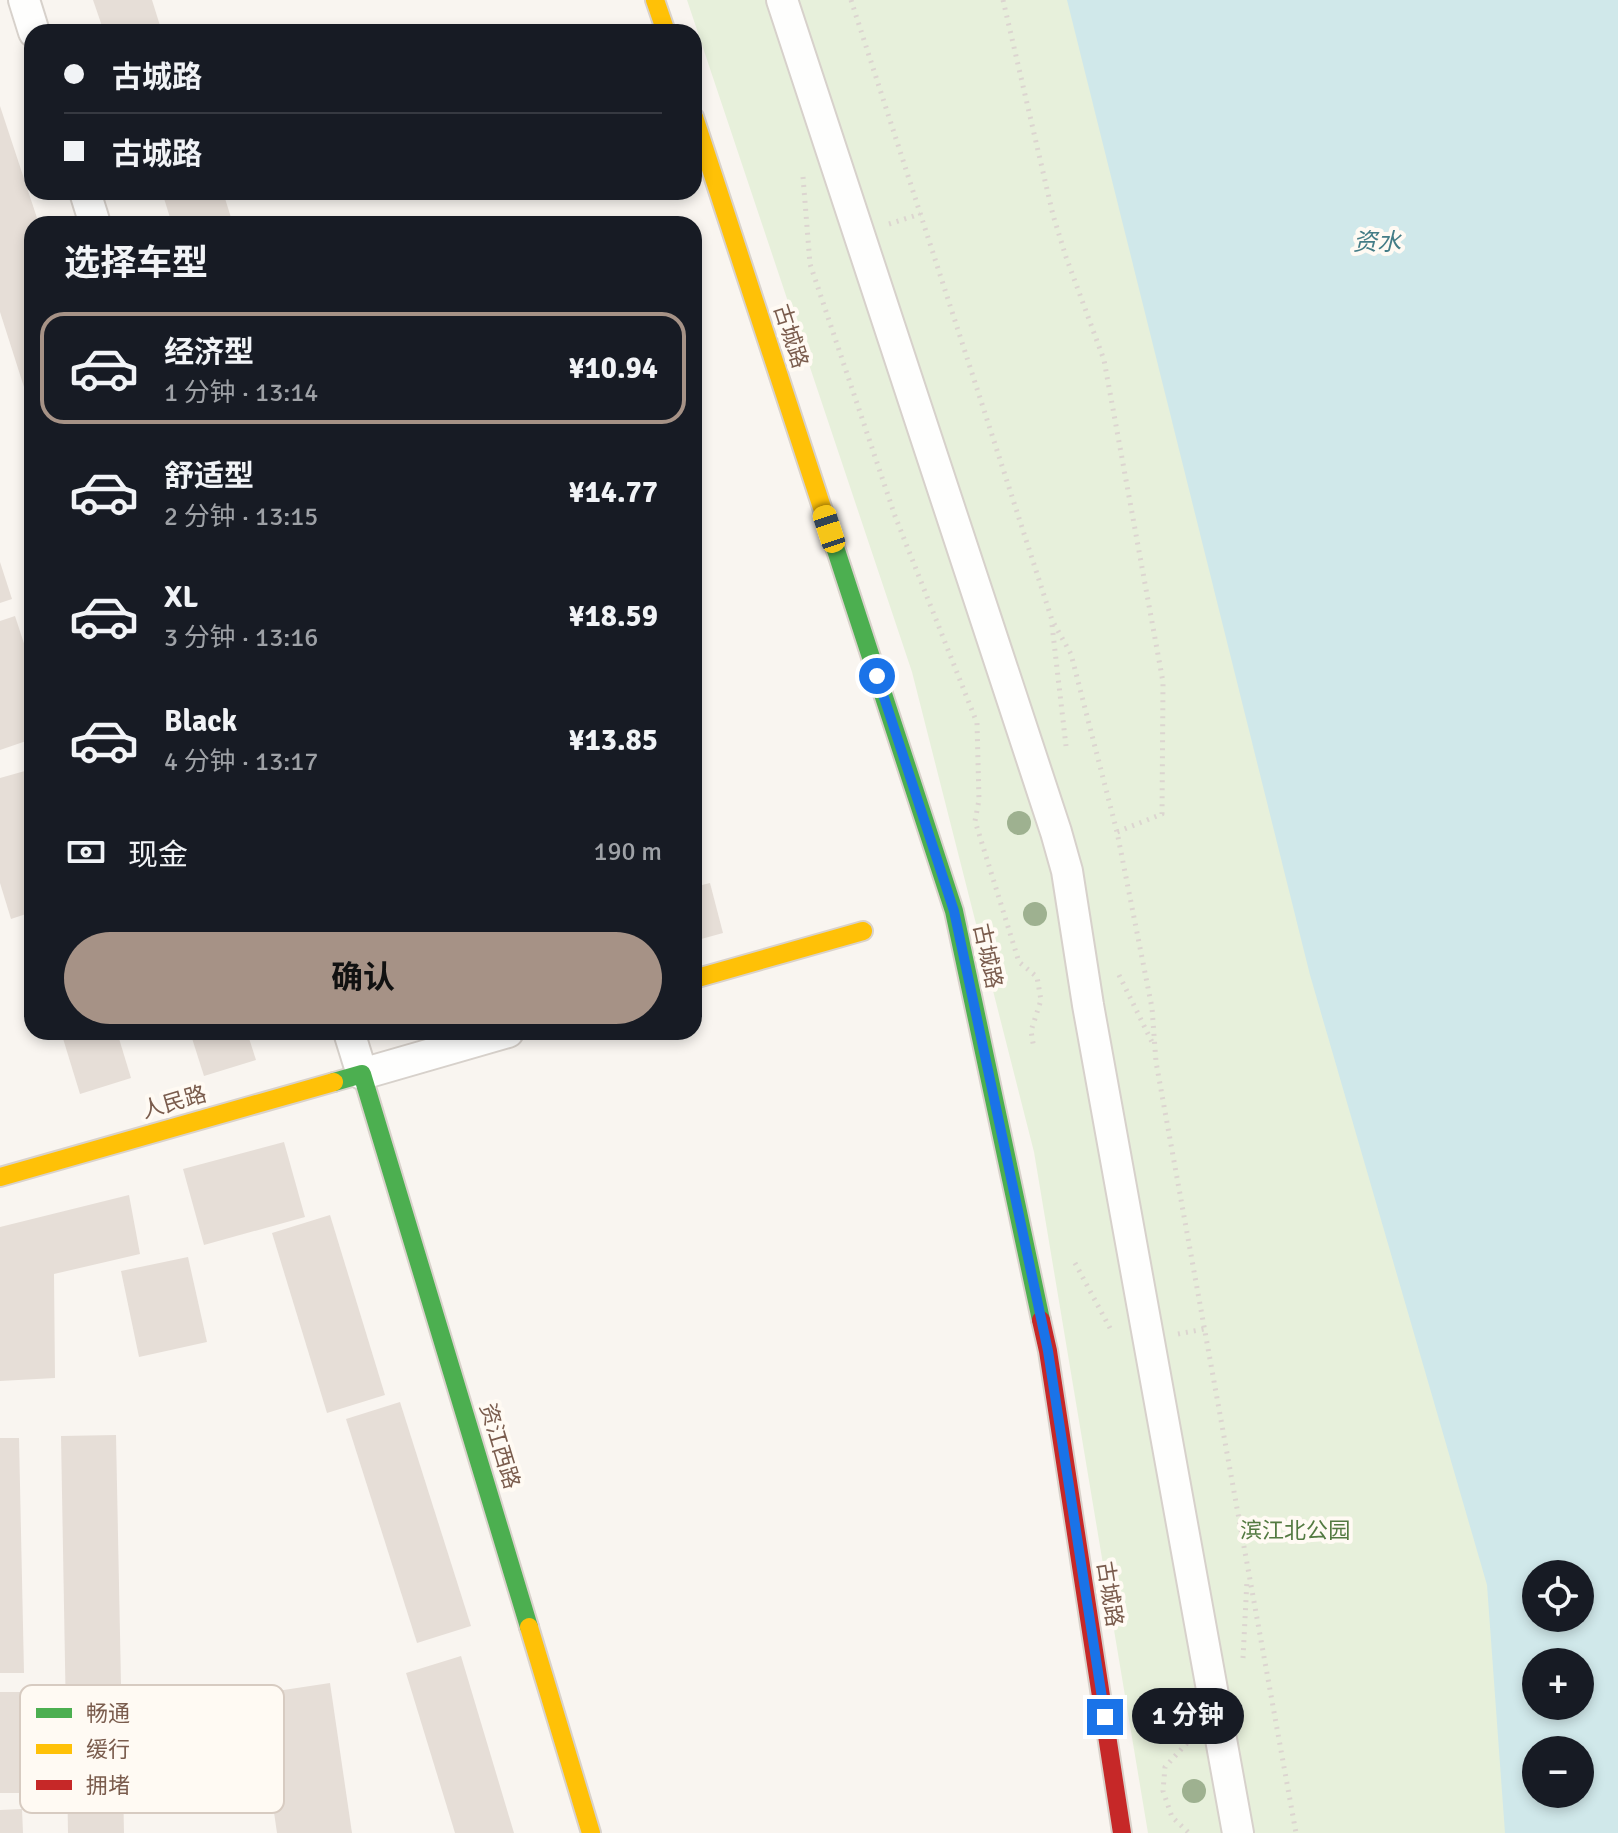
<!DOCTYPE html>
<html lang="zh">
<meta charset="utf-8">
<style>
:root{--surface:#171b24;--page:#242831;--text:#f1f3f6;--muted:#9ea1a6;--line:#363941;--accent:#a69286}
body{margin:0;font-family:Signika,"Noto Sans SC",sans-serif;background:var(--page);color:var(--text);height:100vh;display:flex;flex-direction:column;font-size:30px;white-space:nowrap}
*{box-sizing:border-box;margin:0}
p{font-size:26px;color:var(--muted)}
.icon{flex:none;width:44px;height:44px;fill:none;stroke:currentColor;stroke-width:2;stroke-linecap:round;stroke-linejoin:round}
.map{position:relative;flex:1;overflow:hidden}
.panel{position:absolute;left:24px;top:216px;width:678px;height:824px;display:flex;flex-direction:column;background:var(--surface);border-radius:24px;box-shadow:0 4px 12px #0003}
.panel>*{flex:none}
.top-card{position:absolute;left:24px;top:24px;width:678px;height:176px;border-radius:24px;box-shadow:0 4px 12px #0003;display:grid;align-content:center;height:176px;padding:0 40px;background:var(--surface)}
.controls{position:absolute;left:1522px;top:1560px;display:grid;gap:16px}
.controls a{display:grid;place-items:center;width:72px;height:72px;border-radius:50%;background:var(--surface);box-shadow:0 4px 12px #0003;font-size:40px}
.end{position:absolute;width:36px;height:36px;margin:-18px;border:10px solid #1a73e8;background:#fff;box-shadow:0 0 0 4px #fff}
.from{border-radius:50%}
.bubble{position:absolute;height:56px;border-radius:28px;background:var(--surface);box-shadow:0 4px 12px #0003;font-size:26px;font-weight:700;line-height:56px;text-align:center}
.car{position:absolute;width:24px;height:48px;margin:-24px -12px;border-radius:10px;box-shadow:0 0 6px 2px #0007;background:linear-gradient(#f5c518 24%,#345 0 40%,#f5c518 0 76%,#345 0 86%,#f5c518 0)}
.top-card b{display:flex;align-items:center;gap:28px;height:76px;font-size:30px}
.top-card b+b{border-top:2px solid var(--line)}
.top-card i{width:20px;height:20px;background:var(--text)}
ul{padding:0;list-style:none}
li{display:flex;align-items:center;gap:24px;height:112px;margin:0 16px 12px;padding:0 24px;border:4px solid transparent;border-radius:24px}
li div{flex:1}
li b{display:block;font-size:30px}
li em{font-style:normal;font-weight:700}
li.on{border-color:var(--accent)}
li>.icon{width:72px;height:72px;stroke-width:1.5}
h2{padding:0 40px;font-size:36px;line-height:96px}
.pay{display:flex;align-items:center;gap:20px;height:88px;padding:0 40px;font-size:30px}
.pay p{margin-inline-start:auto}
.button{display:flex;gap:16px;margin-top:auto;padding:16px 40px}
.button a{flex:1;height:92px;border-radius:48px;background:var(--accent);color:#111;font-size:32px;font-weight:700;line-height:92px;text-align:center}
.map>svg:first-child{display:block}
.green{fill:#e7f0db}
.water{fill:#d0e8ea;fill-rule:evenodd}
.building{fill:#e6ded7}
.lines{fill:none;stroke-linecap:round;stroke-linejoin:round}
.street-casing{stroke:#d7d1cb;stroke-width:34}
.fast-casing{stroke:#d9d2cb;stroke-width:22}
.slow-casing{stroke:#d9d2cb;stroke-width:22}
.jam-casing{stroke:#d9d2cb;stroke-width:22}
.path{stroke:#dcd5d0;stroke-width:5;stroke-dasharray:2 6;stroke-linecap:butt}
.street{stroke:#fefefd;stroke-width:30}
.fast{stroke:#4caf50;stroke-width:18}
.slow{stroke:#ffc107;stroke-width:18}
.jam{stroke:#c62828;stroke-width:18}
.tree{fill:#9eb190}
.route{stroke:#1a73e8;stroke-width:10}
.labels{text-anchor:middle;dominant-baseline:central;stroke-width:8;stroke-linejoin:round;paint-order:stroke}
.street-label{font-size:22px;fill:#7a5c4d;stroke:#fffaf3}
.park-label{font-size:22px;fill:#537a41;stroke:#fffaf3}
.water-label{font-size:24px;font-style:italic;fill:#437c86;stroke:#fffaf3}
.key{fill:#fffaf3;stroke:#d7cbc1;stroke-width:2}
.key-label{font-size:22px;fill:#7a5c4d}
</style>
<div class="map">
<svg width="1618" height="1833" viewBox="0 0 1618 1833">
<rect width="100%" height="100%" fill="#f9f5f0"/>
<path class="green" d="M687 0H1101L1488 1497 1520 1833H1148L1034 1152 912 672Z"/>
<path class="water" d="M1067 0H1618V1833H1505L1487 1585 1310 975ZM1536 1574H1580V1618H1536ZM1536 1662H1580V1706H1536ZM1536 1750H1580V1794H1536Z"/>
<g class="building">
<path d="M93 0H152L162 32H104Z"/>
<path d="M0 106 39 224H32L31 409 0 312Z"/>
<path d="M162 192H223L233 224H172Z"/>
<path d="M0 562 12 599 0 603Z"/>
<path d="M15 616 32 668V739L0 750V621Z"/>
<path d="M32 769V912L11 919 0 883V778Z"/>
<path d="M710 883 723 933 694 941V887Z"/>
<path d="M61 1032H117L131 1078 80 1094Z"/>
<path d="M190 1032H247L256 1060 204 1076Z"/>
<path d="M284 1142 305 1217 204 1245 183 1169Z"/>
<path d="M129 1195 140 1254 54 1274 55 1378 0 1381V1227Z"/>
<path d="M330 1215 385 1395 327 1413 272 1233Z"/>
<path d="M188 1257 207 1342 139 1357 121 1271Z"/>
<path d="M400 1402 471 1626 417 1643 346 1419Z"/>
<path d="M116 1435 124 1833H68L61 1436Z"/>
<path d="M0 1438H19L24 1673H0Z"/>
<path d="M461 1656 514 1833H455L406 1673Z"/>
<path d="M330 1683 352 1833H277L257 1694Z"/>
<path d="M0 1692H27L28 1793H0Z"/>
<path d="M22 1809 23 1833H0V1810Z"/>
</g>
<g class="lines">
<g class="street-casing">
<g id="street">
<path d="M24 0 34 32"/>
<path d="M782 0 1056 832 1067 871 1088 1005 1238 1833"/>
<path d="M85 192 95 224"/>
<path d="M349 1032 362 1074 508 1032"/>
</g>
</g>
<g class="fast-casing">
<g id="fast">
<path d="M832 538 954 911 1041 1320"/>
<path d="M334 1082 362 1074 529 1627"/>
</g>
</g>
<g class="slow-casing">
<g id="slow">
<path d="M655 0 666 32"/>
<path d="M694 117 832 538"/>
<path d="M694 979 863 931"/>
<path d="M0 1177 334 1082"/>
<path d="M529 1627 591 1833"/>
</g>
</g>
<g class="jam-casing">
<path id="jam" d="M1041 1320 1048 1351 1122 1833"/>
</g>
<g class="path">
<path d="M851 0 1052 620 1071 654 1117 832 1152 1008 1156 1062 1296 1833"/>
<path d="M1003 0 1053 215 1066 257 1104 360 1163 682 1162 814 1117 832"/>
<path d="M803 177 810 264 895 516 977 723 979 800 975 821 1019 962 1037 977 1041 1000 1031 1031 1034 1049"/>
<path d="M889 224 920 214"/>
<path d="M1052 625 1066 746"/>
<path d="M1119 975 1152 1042"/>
<path d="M1075 1263 1111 1330"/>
<path d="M1178 1334 1204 1329"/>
<path d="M1243 1658 1247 1580"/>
<path d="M1187 1743 1165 1767 1163 1791 1172 1817 1189 1833"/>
</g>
<use href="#street" class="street"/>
<use href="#fast" class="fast"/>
<use href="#slow" class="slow"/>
<use href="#jam" class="jam"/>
</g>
<g class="tree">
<circle cx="1019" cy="823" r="12"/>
<circle cx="1035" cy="914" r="12"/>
<circle cx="1194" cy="1791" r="12"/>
</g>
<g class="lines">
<path class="route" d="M877 676 954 911 1048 1351 1105 1717"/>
</g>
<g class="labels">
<g class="street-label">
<text transform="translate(791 336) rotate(72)">古城路</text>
<text transform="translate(988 956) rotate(78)">古城路</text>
<text transform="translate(174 1102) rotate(-16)">人民路</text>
<text transform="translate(500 1446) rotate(73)">资江西路</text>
<text transform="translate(1110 1594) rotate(81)">古城路</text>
</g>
<g class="park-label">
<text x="1295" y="1530">滨江北公园</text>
</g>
<g class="water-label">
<text x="1377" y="242">资水</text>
</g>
</g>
<rect x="20" y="1685" width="264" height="128" rx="12" class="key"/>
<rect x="36" y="1708" width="36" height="10" fill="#4caf50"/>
<rect x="36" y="1744" width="36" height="10" fill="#ffc107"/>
<rect x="36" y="1780" width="36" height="10" fill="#c62828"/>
<g class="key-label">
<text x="86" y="1721">畅通</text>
<text x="86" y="1757">缓行</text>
<text x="86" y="1793">拥堵</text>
</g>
</svg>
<div class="controls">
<a><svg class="icon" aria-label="locate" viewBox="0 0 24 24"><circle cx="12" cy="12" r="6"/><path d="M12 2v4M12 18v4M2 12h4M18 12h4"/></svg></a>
<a>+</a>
<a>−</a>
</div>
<i class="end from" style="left:877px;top:676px"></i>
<i class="end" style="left:1105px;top:1717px"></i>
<div class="bubble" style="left:1132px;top:1688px;width:112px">1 分钟</div>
<i class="car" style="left:829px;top:529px;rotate:342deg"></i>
<div class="top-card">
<b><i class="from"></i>古城路</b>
<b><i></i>古城路</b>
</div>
<section class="panel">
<h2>选择车型</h2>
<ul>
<li class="on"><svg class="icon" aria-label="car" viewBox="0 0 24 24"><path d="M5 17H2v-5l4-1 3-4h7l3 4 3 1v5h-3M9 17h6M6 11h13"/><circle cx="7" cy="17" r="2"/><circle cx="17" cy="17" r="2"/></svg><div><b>经济型</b><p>1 分钟 · 13:14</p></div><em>¥10.94</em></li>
<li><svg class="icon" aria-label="car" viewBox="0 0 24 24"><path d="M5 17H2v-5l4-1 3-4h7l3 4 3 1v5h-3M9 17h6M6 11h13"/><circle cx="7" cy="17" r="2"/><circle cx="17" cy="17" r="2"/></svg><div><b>舒适型</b><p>2 分钟 · 13:15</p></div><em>¥14.77</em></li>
<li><svg class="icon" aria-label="car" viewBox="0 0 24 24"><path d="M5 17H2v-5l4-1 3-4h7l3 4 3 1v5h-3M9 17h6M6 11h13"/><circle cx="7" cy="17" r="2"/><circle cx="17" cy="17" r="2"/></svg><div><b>XL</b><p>3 分钟 · 13:16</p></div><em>¥18.59</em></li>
<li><svg class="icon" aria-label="car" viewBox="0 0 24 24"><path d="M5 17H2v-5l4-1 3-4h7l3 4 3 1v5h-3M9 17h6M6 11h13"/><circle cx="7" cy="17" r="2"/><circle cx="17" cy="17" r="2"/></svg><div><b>Black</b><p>4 分钟 · 13:17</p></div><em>¥13.85</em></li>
</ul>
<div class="pay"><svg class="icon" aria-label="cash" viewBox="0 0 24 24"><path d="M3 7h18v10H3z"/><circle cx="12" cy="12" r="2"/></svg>现金<p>190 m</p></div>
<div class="button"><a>确认</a></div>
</section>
</div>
